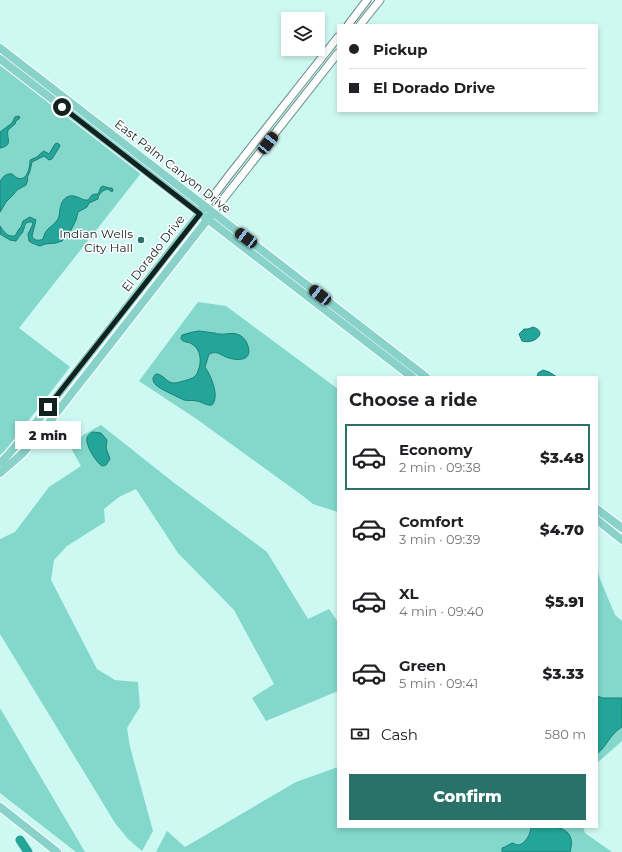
<!DOCTYPE html>
<meta charset="utf-8">
<style>
:root{--surface:#fff;--page:#f2f2f2;--text:#202124;--muted:#757577;--line:#e0e0e0;--accent:#2a7169}
body{margin:0;font-family:Montserrat,sans-serif;background:var(--page);color:var(--text);height:100vh;display:flex;flex-direction:column;font-size:15px;white-space:nowrap}
*{box-sizing:border-box;margin:0}
p{font-size:13px;color:var(--muted)}
.icon{flex:none;width:22px;height:22px;fill:none;stroke:currentColor;stroke-width:2;stroke-linecap:round;stroke-linejoin:round}
.map{position:relative;flex:1;overflow:hidden}
.drawer{position:absolute;left:337px;top:376px;width:261px;height:452px;display:flex;flex-direction:column;background:var(--surface);border-radius:0px;box-shadow:0 2px 6px #0003}
.drawer>*{flex:none}
.hud{position:absolute;left:337px;top:24px;width:261px;height:88px;border-radius:0px;box-shadow:0 2px 6px #0003;display:grid;align-content:center;height:88px;padding:0 12px;background:var(--surface)}
.fabs{position:absolute;left:281px;top:12px;display:grid;gap:8px}
.fabs a{display:grid;place-items:center;width:44px;height:44px;border-radius:0px;background:var(--surface);box-shadow:0 2px 6px #0003;font-size:20px}
.end{position:absolute;width:18px;height:18px;margin:-9px;border:5px solid #122220;background:#fff;box-shadow:0 0 0 2px #fff}
.from{border-radius:50%}
.bubble{position:absolute;height:28px;border-radius:0px;background:var(--surface);box-shadow:0 2px 6px #0003;font-size:13px;font-weight:800;line-height:28px;text-align:center}
.car{position:absolute;width:12px;height:24px;margin:-12px -6px;border-radius:5px;box-shadow:0 0 3px 1px #0007;background:linear-gradient(#222 24%,#8ab4d8 0 40%,#222 0 76%,#8ab4d8 0 86%,#222 0)}
.hud b{display:flex;align-items:center;gap:14px;height:38px;font-size:15px}
.hud b+b{border-top:1px solid var(--line)}
.hud i{width:10px;height:10px;background:var(--text)}
ul{padding:0;list-style:none}
li{display:flex;align-items:center;gap:12px;height:66px;margin:0 8px 6px;padding:0 4px;border:2px solid transparent;border-radius:0px}
li div{flex:1}
li b{display:block;font-size:15px}
li em{font-style:normal;font-weight:800}
li.active{border-color:var(--accent)}
li>.icon{width:36px;height:36px;stroke-width:1.5}
h2{padding:0 12px;font-size:18px;line-height:48px}
.pay{display:flex;align-items:center;gap:10px;height:44px;padding:0 12px;font-size:15px}
.pay p{margin-inline-start:auto}
.button{display:flex;gap:8px;margin-top:auto;padding:8px 12px}
.button a{flex:1;height:46px;border-radius:0px;background:var(--accent);color:#fff;font-size:16px;font-weight:800;line-height:46px;text-align:center}
.map>svg:first-child{display:block}
.green{fill:#83d7cb}
.water{fill:#23a699;stroke:#1e7e75}
.lines{fill:none;stroke-linecap:round;stroke-linejoin:round}
.river{stroke:#23a699;stroke-width:9}
.minor-casing{stroke:#668d87;stroke-width:9}
.major-casing{stroke:#fff;stroke-width:10}
.minor{stroke:#fff;stroke-width:7}
.major{stroke:#88d2ca;stroke-width:8}
.route{stroke:#122220;stroke-width:5}
.poi-dot{fill:#2a7169;stroke:#fff;stroke-width:1.5}
.labels{text-anchor:middle;dominant-baseline:central;stroke-width:3;stroke-linejoin:round;paint-order:stroke}
.street-label{font-size:12px;fill:#122220;stroke:#fff}
.poi-label{font-size:12px;fill:#122220;stroke:#fff;text-anchor:end}
</style>
<div class="map">
<svg width="622" height="852" viewBox="0 0 622 852">
<rect width="100%" height="100%" fill="#cef9f2"/>
<g class="green">
<path d="M0 64 142 172 19 328 70 367 4 452 0 455Z"/>
<path d="M198 302 226 306 338 389V512L313 504 303 496 198 420 139 381Z"/>
<path d="M101 425 173 482 267 552 308 619 329 609 338 622V691L266 721 252 698 274 684 234 610 178 553 136 489 119 497 104 509 105 522 67 546 54 560 51 580 97 669 115 680 138 682 140 707 127 728 130 747 153 831 142 851 128 839 115 823 0 634V539L15 532 49 487 81 466 71 448 83 435Z"/>
<path d="M597 567 600 579 615 615 622 621V741L597 763Z"/>
<path d="M0 708 85 852H76L0 793Z"/>
<path d="M338 767V827H583L585 833 612 852H156L167 831 185 847 296 782Z"/>
</g>
<g class="water">
<path d="M18 116 20 117 19 119 16 121 15 124 8 130C6 139 14 145 0 148V132L12 123 15 117Z"/>
<path d="M57 143 59 144 60 146 52 159 49 160 44 156 32 162 30 171 27 178 28 179 26 185 17 190 13 195 6 202 0 212C0 205 0 189 0 183 1 178 6 173 12 174 14 175 15 177 17 178 28 182 30 166 30 160L37 157 40 154 44 151 49 154 55 144Z"/>
<path d="M103 186 109 188H112L113 190 112 192 108 189C103 190 98 194 98 199L89 203 87 207 78 212 76 220 71 230 67 234 64 239 62 241 56 243 45 244 40 246 32 243 29 241 28 234 33 224 32 222C23 221 26 227 22 233 20 235 18 238 16 241L10 240 0 234V226C4 232 7 237 15 236L19 229 21 227 23 221 30 217 36 220 32 236C34 241 39 241 43 239 44 237 44 235 45 233 48 227 55 225 58 219 61 213 58 199 70 196 76 195 80 199 85 200 89 201 90 197 92 195 94 194 96 194 98 194L101 187Z"/>
<path d="M533 327C549 332 534 345 522 341L519 334 524 329H528Z"/>
<path d="M199 331C204 332 209 332 214 333 217 333 216 334 220 334 228 335 233 331 241 336 244 338 247 342 248 346 253 362 236 361 226 357 223 356 221 354 218 353 214 352 212 353 209 354L205 367C211 376 220 396 212 405 206 406 203 402 197 401 193 400 188 401 184 400 178 397 160 389 156 385 152 381 152 377 156 374 164 374 167 384 175 383 176 383 188 380 190 379 194 378 197 375 198 371 202 362 201 349 192 344 189 342 185 342 183 341 180 339 181 338 182 335L193 332Z"/>
<path d="M543 370 549 372 557 377H537L538 373Z"/>
<path d="M93 432 101 433 107 440 106 448 110 459 106 465 102 466C96 462 85 445 87 438 88 435 90 433 93 432Z"/>
<path d="M597 696 603 698H622V727C610 734 607 746 597 754Z"/>
<path d="M531 827C543 827 567 823 571 839 572 843 571 848 570 852H502V848L505 847 512 843C515 844 517 845 519 845 526 843 531 833 531 827Z"/>
</g>
<g class="lines">
<path class="river" d="M20 840 28 852"/>
<g class="minor-casing">
<g id="minor">
<path d="M348 25 367 0"/>
<path d="M360 25 380 0"/>
<path d="M205 207 230 174 338 37"/>
<path d="M213 212 338 53"/>
</g>
</g>
<g class="major-casing">
<g id="major">
<path d="M0 48 426 377"/>
<path d="M0 59 412 377"/>
<path d="M0 463 7 456 38 420 202 210"/>
<path d="M0 473 23 453 47 425 211 215"/>
<path d="M597 509 622 528"/>
<path d="M597 520 622 540"/>
<path d="M0 807 57 852"/>
</g>
</g>
<use href="#minor" class="minor"/>
<use href="#major" class="major"/>
</g>
<g class="lines">
<path class="route" d="M48 407 200 214 62 107"/>
</g>
<circle class="poi-dot" cx="141" cy="240" r="4"/>
<g class="labels">
<g class="street-label">
<text transform="translate(173 166) rotate(38)">East Palm Canyon Drive</text>
<text transform="translate(153 253) rotate(-52)">El Dorado Drive</text>
</g>
<g class="poi-label">
<text x="133" y="233">Indian Wells<tspan x="133" dy="14">City Hall</tspan></text>
</g>
</g>
</svg>
<div class="fabs">
<a><svg class="icon" aria-label="layers" viewBox="0 0 24 24"><path d="M12 4l9 5-9 5-9-5zM3 14l9 5 9-5"/></svg></a>
</div>
<i class="end from" style="left:62px;top:107px"></i>
<i class="end" style="left:48px;top:407px"></i>
<div class="bubble" style="left:15px;top:421px;width:66px">2 min</div>
<i class="car" style="left:268px;top:143px;rotate:38deg"></i>
<i class="car" style="left:246px;top:238px;rotate:307deg"></i>
<i class="car" style="left:320px;top:295px;rotate:308deg"></i>
<div class="hud">
<b><i class="from"></i>Pickup</b>
<b><i></i>El Dorado Drive</b>
</div>
<section class="drawer">
<h2>Choose a ride</h2>
<ul>
<li class="active"><svg class="icon" aria-label="car" viewBox="0 0 24 24"><path d="M5 17H2v-5l4-1 3-4h7l3 4 3 1v5h-3M9 17h6M6 11h13"/><circle cx="7" cy="17" r="2"/><circle cx="17" cy="17" r="2"/></svg><div><b>Economy</b><p>2 min · 09:38</p></div><em>$3.48</em></li>
<li><svg class="icon" aria-label="car" viewBox="0 0 24 24"><path d="M5 17H2v-5l4-1 3-4h7l3 4 3 1v5h-3M9 17h6M6 11h13"/><circle cx="7" cy="17" r="2"/><circle cx="17" cy="17" r="2"/></svg><div><b>Comfort</b><p>3 min · 09:39</p></div><em>$4.70</em></li>
<li><svg class="icon" aria-label="car" viewBox="0 0 24 24"><path d="M5 17H2v-5l4-1 3-4h7l3 4 3 1v5h-3M9 17h6M6 11h13"/><circle cx="7" cy="17" r="2"/><circle cx="17" cy="17" r="2"/></svg><div><b>XL</b><p>4 min · 09:40</p></div><em>$5.91</em></li>
<li><svg class="icon" aria-label="car" viewBox="0 0 24 24"><path d="M5 17H2v-5l4-1 3-4h7l3 4 3 1v5h-3M9 17h6M6 11h13"/><circle cx="7" cy="17" r="2"/><circle cx="17" cy="17" r="2"/></svg><div><b>Green</b><p>5 min · 09:41</p></div><em>$3.33</em></li>
</ul>
<div class="pay"><svg class="icon" aria-label="cash" viewBox="0 0 24 24"><path d="M3 7h18v10H3z"/><circle cx="12" cy="12" r="2"/></svg>Cash<p>580 m</p></div>
<div class="button"><a>Confirm</a></div>
</section>
</div>
